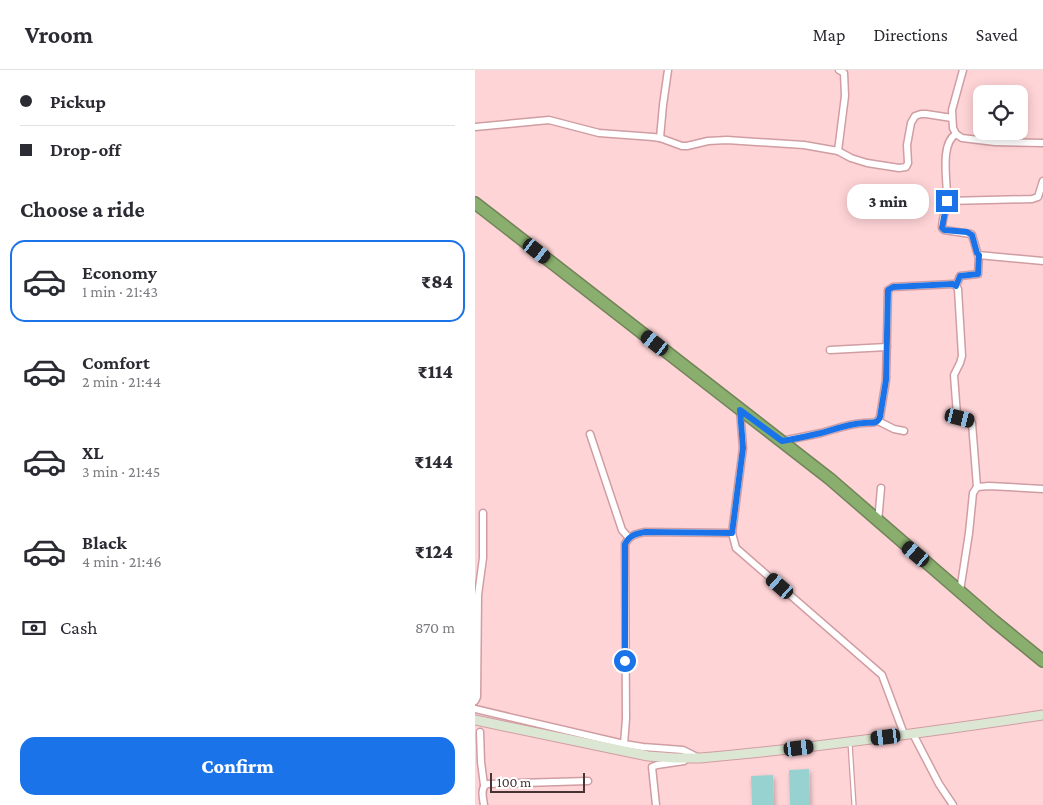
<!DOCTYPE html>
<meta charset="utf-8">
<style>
:root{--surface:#fff;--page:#f2f2f3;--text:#2b2b33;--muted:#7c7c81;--line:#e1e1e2;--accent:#1a73e8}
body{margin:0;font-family:"Crimson Pro",serif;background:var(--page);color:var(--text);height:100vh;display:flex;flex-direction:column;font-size:19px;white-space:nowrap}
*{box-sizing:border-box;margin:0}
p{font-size:16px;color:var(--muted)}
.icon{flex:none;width:28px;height:28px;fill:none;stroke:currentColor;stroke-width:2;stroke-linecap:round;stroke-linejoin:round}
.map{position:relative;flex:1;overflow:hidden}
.panel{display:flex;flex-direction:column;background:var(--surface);width:475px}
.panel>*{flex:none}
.guide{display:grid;align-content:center;height:110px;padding:0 20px;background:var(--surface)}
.buttons{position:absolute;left:498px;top:15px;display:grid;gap:10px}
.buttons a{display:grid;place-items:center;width:55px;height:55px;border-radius:10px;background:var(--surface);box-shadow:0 2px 12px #0003;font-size:25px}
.scale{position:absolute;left:15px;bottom:12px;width:95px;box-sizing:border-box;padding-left:5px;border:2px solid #473234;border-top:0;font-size:14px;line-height:18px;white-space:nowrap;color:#473234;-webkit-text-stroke:4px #fff;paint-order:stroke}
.end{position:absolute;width:22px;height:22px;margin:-11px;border:6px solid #1a73e8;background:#fff;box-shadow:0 0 0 2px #fff}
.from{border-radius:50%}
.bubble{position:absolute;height:35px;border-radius:15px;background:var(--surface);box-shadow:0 2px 12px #0003;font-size:16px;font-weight:800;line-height:35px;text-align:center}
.car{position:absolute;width:15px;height:30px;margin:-15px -8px;border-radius:6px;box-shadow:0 0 4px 1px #0007;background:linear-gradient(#222 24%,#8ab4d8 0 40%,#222 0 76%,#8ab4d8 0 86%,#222 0)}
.guide b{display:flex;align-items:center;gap:18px;height:48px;font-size:19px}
.guide b+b{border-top:1px solid var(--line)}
.guide i{width:12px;height:12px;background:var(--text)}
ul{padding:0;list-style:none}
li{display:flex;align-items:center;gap:15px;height:82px;margin:0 10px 8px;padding:0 10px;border:2px solid transparent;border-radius:15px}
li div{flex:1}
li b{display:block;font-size:19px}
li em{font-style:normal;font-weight:800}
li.selected{border-color:var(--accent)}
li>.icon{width:45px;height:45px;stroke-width:1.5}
h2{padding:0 20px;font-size:22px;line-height:60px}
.pay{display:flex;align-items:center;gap:12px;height:55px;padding:0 20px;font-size:19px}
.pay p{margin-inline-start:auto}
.cta{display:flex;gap:10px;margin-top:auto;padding:10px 20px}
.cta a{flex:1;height:58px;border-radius:15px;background:var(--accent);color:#fff;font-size:20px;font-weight:800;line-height:58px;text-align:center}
header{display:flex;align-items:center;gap:30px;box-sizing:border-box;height:70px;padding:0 25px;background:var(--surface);border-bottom:1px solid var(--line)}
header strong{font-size:24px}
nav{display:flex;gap:28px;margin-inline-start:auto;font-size:18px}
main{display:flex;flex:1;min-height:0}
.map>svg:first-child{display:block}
.building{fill:#97d2d0;filter:url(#shadow)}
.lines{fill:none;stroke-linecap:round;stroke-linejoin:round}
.lane-casing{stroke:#d09da2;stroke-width:5.5}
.street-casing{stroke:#d09da2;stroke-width:9}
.secondary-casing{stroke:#d09da2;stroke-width:11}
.highway-casing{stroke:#728359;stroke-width:14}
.lane{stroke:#fff;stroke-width:3}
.street{stroke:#fff;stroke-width:6}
.secondary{stroke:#dce7d3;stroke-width:9}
.highway{stroke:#89ae6d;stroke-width:11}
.route{stroke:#1a73e8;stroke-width:6}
</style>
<header>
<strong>Vroom</strong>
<nav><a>Map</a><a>Directions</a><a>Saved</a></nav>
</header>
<main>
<section class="panel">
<div class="guide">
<b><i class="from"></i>Pickup</b>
<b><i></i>Drop-off</b>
</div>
<h2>Choose a ride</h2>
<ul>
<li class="selected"><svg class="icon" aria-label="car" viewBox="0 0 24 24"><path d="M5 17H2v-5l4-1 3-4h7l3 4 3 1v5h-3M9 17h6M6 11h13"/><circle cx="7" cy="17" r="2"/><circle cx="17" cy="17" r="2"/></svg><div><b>Economy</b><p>1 min · 21:43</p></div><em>₹84</em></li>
<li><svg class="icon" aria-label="car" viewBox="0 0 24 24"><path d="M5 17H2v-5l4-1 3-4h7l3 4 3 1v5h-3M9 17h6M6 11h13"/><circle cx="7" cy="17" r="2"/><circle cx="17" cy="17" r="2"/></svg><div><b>Comfort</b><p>2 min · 21:44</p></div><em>₹114</em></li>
<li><svg class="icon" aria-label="car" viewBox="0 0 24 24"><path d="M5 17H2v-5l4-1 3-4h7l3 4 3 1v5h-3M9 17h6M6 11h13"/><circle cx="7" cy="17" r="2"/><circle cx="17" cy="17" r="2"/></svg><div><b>XL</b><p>3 min · 21:45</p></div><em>₹144</em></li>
<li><svg class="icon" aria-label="car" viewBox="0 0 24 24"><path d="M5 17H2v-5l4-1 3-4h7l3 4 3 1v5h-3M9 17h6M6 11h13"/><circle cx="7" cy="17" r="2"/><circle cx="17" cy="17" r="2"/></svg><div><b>Black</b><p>4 min · 21:46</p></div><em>₹124</em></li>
</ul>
<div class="pay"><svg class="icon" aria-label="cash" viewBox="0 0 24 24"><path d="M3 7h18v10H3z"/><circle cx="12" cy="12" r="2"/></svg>Cash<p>870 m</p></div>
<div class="cta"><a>Confirm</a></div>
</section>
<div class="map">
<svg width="568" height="735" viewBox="0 0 568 735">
<defs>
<filter id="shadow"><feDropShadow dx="1.5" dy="2.5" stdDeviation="2.5" flood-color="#0004"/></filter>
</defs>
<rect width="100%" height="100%" fill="#ffd4d7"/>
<g class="building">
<path d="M334 699 335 735H315L314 700Z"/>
<path d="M298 705 299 735H277L276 706Z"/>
</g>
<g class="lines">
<g class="lane-casing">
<path id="lane" d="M375 673 379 735"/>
</g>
<g class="street-casing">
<g id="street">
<path d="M488 0 477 40 478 58 481 64 487 68 520 72 568 73"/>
<path d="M0 57 74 50 124 63 178 67 185 68 207 76H212L233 71 252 70 329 75 363 81 376 88 392 93 424 98 431 97 433 93 432 75 436 53 440 46 446 44H451L477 48"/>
<path d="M481 64C464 74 473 114 472 131 471 140 467 149 467 158L469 160 496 164 497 165 503 185 568 191"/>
<path d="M185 68 188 35 193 0"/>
<path d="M363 81 370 26 369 3 364 0"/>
<path d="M472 131 557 129 563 127 568 111"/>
<path d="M481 216 485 206 503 204 504 185"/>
<path d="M355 280 412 277"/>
<path d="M403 351 419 359 429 361"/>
<path d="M115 364 147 460 154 468"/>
<path d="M307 371C320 368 333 366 346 363 360 359 374 354 388 353 396 352 401 355 405 347L411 310 413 220 418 217 478 214 481 216 483 219 487 286 485 293 479 305 482 345C486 351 493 348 497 353L502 417"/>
<path d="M403 452 406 418"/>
<path d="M257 463 261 478 407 605 429 664"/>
<path d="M485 521 494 463 498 423 502 417 514 416 568 419"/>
<path d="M0 631 2 627 3 525 8 488V443"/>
<path d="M0 639 149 674 168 677 208 680 222 687"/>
<path d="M5 662 6 692 9 715"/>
<path d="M438 664 464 714 478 735"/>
<path d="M149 674 151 649 150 474C155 465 160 464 170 462L257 463 268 378 265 340"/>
<path d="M9 735C8 728 5 718 12 714L113 711"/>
<path d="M181 735 177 697 182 695 209 691"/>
</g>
</g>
<g class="secondary-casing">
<path id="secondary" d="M0 650 173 686 200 688H225C340 678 454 662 568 645"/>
</g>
<g class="highway-casing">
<path id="highway" d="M0 133 355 409 519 551 568 591"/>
</g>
<use href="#lane" class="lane"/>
<use href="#street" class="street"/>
<use href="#secondary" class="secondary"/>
<use href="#highway" class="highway"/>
</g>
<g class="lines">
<path class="route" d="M150 591V474C155 465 160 464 170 462L257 463 268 378 265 340 307 371C320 369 333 366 346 363 360 359 374 354 388 353 396 352 402 355 405 347L411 310 413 220 418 217 478 214 481 216 485 206 503 204 504 185 502 183 497 165 492 162 469 160 467 158 472 131"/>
</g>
</svg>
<div class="buttons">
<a><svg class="icon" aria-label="locate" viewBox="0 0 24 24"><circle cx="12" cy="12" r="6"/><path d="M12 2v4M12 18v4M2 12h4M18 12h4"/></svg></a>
</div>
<div class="scale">100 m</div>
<i class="end from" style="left:150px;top:591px"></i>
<i class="end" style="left:472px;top:131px"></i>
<div class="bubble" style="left:372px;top:114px;width:82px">3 min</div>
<i class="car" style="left:62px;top:181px;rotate:128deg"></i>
<i class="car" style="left:180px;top:273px;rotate:308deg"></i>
<i class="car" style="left:485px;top:348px;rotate:104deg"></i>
<i class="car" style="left:441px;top:484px;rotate:310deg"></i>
<i class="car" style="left:305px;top:516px;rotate:311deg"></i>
<i class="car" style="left:411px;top:667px;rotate:263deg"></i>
<i class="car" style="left:324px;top:678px;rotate:83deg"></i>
</div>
</main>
